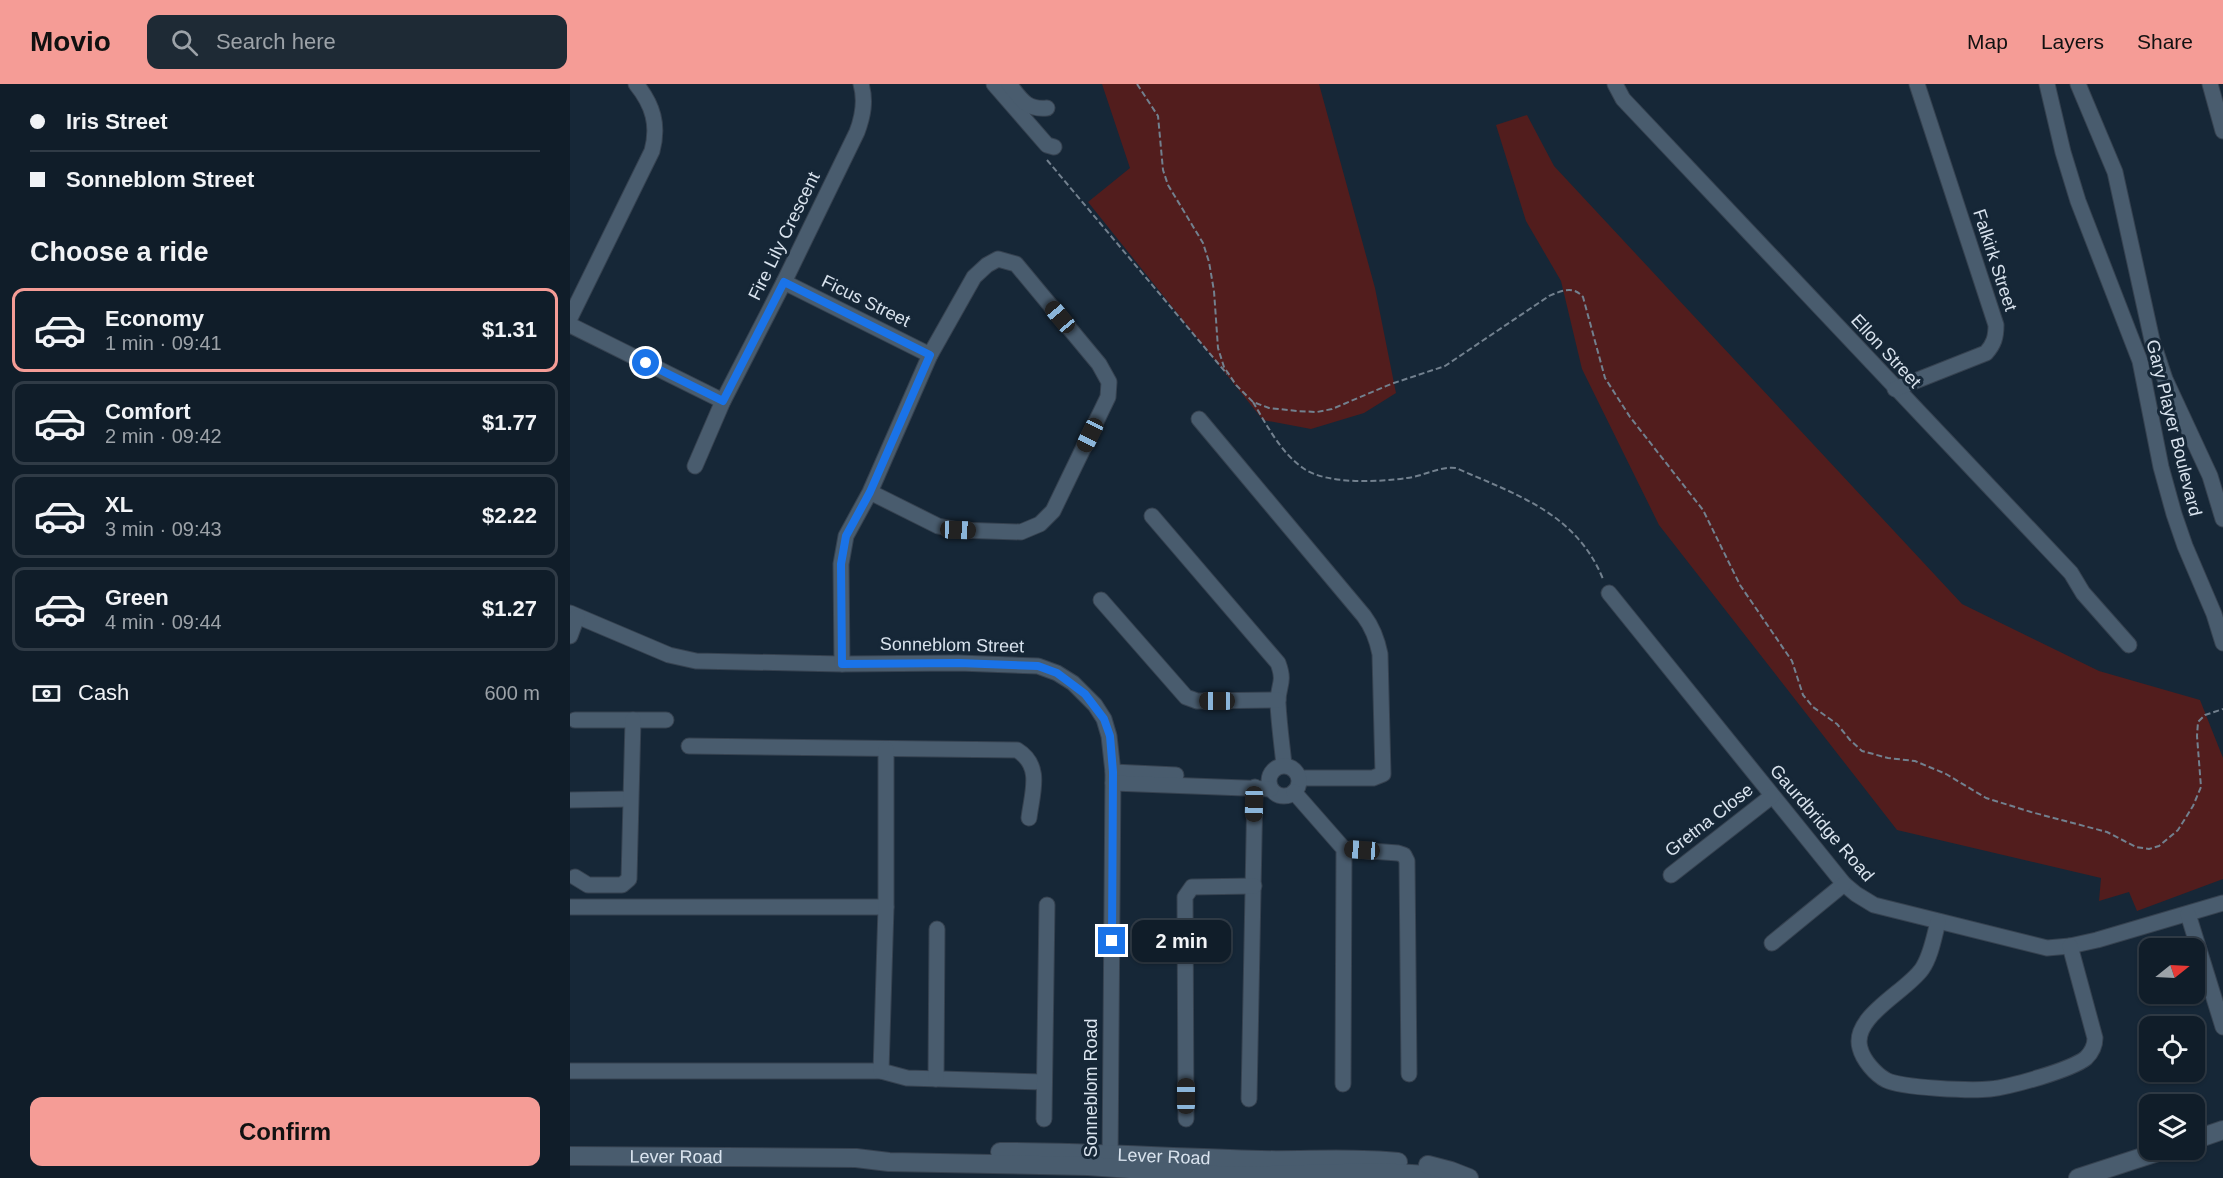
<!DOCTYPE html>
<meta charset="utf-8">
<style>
:root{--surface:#101d29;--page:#1e2a35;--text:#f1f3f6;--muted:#9ca2a8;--line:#303b46;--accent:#f59c96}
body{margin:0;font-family:Helvetica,sans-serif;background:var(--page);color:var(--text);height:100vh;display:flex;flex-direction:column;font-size:22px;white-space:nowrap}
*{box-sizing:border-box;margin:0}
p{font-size:20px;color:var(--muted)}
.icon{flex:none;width:33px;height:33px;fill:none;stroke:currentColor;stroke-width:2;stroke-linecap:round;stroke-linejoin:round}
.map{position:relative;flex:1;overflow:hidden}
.sheet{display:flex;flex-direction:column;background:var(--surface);width:570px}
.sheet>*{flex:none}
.guide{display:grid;align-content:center;height:132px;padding:0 30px;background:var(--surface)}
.needle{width:39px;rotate:72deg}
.tools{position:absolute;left:1569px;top:854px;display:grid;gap:12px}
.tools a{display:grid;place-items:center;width:66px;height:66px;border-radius:12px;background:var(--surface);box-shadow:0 2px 4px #0004,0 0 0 2px var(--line);font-size:30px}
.end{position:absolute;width:27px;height:27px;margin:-14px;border:8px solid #1a73e8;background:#fff;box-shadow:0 0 0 3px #fff}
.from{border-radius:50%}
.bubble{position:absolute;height:42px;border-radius:12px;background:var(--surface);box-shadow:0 2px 4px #0004,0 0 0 2px var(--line);font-size:20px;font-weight:700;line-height:42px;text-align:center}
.car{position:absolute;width:18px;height:36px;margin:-18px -9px;border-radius:8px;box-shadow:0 0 4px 2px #0007;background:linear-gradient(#222 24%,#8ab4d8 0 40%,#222 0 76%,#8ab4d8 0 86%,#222 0)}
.guide b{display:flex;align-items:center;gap:21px;height:57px;font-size:22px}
.guide b+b{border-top:2px solid var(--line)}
.guide i{width:15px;height:15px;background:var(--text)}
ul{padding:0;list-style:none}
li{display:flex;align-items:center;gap:18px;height:84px;margin:0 12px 9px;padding:0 18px;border:3px solid var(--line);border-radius:12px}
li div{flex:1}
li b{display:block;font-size:22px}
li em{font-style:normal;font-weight:700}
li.current{border-color:var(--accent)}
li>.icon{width:54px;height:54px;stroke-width:1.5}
h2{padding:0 30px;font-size:27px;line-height:72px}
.pay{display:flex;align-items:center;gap:15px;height:66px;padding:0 30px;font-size:22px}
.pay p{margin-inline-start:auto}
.primary-button{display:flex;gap:12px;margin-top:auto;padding:12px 30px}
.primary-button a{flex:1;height:69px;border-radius:12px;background:var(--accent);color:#111;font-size:24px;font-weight:700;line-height:69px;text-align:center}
header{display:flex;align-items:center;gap:36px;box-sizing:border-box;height:84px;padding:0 30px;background:var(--accent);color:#111}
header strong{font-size:28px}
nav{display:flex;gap:33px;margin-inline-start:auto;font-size:21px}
.search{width:420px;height:54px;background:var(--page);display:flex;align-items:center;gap:15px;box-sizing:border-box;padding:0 21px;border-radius:12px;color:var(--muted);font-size:22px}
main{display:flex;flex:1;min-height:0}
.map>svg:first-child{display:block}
.green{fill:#521d1d}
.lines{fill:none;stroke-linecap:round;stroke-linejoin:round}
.minor-casing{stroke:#364250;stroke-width:17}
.secondary-casing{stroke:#364250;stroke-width:20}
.path{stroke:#72808e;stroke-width:2;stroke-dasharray:6 3;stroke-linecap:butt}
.minor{stroke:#495c6e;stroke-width:15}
.secondary{stroke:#495c6e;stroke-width:18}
.route{stroke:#1a73e8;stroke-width:8}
.labels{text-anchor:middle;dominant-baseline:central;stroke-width:6;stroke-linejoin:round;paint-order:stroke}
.street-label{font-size:18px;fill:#d9e3ee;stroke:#162737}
</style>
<header>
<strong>Movio</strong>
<div class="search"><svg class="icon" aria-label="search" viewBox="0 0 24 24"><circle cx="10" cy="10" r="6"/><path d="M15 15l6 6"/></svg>Search here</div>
<nav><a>Map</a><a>Layers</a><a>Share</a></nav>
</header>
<main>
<section class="sheet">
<div class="guide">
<b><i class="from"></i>Iris Street</b>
<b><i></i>Sonneblom Street</b>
</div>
<h2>Choose a ride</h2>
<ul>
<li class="current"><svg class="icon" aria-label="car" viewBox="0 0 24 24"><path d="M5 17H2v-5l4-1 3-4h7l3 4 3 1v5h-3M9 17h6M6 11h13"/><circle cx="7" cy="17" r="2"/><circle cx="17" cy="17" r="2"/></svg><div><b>Economy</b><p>1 min · 09:41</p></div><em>$1.31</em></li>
<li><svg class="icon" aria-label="car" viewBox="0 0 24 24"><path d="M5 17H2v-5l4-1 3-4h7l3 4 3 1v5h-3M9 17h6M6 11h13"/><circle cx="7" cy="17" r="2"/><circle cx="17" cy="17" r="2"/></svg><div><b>Comfort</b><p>2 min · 09:42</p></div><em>$1.77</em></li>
<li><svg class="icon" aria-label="car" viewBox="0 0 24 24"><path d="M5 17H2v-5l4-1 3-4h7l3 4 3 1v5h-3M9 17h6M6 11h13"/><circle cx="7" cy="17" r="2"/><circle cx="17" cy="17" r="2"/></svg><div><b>XL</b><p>3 min · 09:43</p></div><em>$2.22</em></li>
<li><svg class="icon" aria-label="car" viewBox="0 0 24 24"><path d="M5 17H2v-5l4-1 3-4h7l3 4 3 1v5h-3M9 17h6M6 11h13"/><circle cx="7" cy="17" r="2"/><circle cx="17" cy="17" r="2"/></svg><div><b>Green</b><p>4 min · 09:44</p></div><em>$1.27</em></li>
</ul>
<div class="pay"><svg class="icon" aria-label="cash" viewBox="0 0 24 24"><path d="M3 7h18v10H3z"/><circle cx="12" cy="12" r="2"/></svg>Cash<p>600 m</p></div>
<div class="primary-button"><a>Confirm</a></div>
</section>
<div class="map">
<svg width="1653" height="1094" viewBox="0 0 1653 1094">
<rect width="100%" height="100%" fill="#162737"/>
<g class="green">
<path d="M532 0H749L805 204 826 309 794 329 741 345 693 336 518 118 560 84Z"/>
<path d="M957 31 984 82 1392 520 1529 587 1630 616 1653 674V795L1567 827 1559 808 1529 817 1531 794 1327 746 1089 441 1012 285 991 197 956 137 926 41Z"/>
</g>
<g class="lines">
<g class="minor-casing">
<g id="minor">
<path d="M424 0 477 61 484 63"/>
<path d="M439 0C451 15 456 26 477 24"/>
<path d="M1045 0 1053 15 1501 489 1513 509 1559 561"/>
<path d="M1477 0 1493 68 1508 117 1570 277 1591 383 1604 430 1615 462 1644 530 1653 559"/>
<path d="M1508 0 1545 88 1582 256 1595 295 1640 392 1653 435"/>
<path d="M1640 0 1653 47"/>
<path d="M214 198 360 271"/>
<path d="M0 234 82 67C89 41 83 21 66 0"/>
<path d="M0 241 153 317"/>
<path d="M1325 305 1416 269C1424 260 1426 253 1426 241L1347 0"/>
<path d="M629 335 794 532C803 544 807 555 810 570L813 690 803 694H729"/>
<path d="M125 382 153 317 214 198 287 48C293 32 296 17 291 0"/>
<path d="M582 432 708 579C716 600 707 602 708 620 709 640 712 661 714 681"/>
<path d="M1039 509 1274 800 1286 810 1304 821 1477 864 1500 862 1527 856 1653 819"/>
<path d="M531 516 616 613 627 617 708 616"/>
<path d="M0 529 99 571 126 577 272 580 389 579 468 582 487 589 503 599 525 621 534 635 539 652 543 688 540 1081"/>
<path d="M0 552 7 533"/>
<path d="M272 580 271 480 276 452 300 408 360 271 404 193 417 181 428 175 446 180 529 280 539 298 538 313 483 427 470 440 451 448 388 446 368 442 300 408"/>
<path d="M5 636H96"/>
<path d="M119 662 447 666C473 682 462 709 459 734"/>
<circle cx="714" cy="697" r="15"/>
<path d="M543 688 606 691"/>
<path d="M543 699 701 705"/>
<path d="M724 708 774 765 773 1000"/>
<path d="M0 716 60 715"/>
<path d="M774 765 828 769 834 771 837 777 839 990"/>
<path d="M1101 791 1202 712"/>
<path d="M5 793 18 801H52L59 795 63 636"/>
<path d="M0 823H316"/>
<path d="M1618 830 1653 943"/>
<path d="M1368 838C1364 853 1361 872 1352 885 1336 908 1281 933 1290 964 1293 976 1305 990 1316 996 1332 1004 1401 1007 1420 1005 1440 1003 1501 986 1516 974 1522 968 1525 962 1525 954L1500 862"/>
<path d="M1202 859 1274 800"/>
<path d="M0 987H311L337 994 473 998"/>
<path d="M311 987 316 823V665"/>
<path d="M366 995 367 845"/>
<path d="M679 1015 685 703"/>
<path d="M474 1035 477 821"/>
<path d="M616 1035 615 813 622 803 684 802"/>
</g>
</g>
<g class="secondary-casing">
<g id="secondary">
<path d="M1624 1056 1653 1046"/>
<path id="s1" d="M430 1068C517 1068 604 1074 691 1076 736 1077 782 1073 828 1078"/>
<path id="s2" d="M0 1072 286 1074 319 1078 518 1082 660 1092 810 1088 857 1091 871 1094"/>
<path d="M858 1081 881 1087 899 1094"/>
<path d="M1508 1094 1597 1065"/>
</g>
</g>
<g class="path">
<path d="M567 0 588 32 593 86 598 101 633 159 639 178 644 207 648 264 654 283 666 301 683 318 699 324 727 327 747 328 762 325 821 300 875 282 979 212C991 207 1003 201 1013 213L1035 294 1060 333 1133 426 1170 501 1222 577 1233 611 1243 623 1267 640 1280 656 1292 667 1318 674 1345 677 1376 690 1416 714 1461 728 1537 748 1566 763 1579 765 1589 762 1608 746 1623 722 1631 703 1627 652 1628 638 1635 631 1653 625"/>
<path d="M477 76 657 290"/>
<path d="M683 318C696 340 711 369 733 384 756 401 810 398 837 394 854 392 870 382 886 384 947 411 1006 429 1033 495"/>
</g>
<use href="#minor" class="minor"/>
<use href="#secondary" class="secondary"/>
</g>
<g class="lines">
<path class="route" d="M76 279 153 317 214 198 360 271 300 408 276 452 271 480 272 580 389 579 468 582 487 589 515 610 534 635 540 652 543 688 542 857"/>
</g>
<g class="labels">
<g class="street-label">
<text transform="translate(214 152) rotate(-64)">Fire Lily Crescent</text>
<text transform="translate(1425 176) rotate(72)">Falkirk Street</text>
<text transform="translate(296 217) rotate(26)">Ficus Street</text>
<text transform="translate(1316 267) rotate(47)">Ellon Street</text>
<text transform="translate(1604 344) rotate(76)">Gary Player Boulevard</text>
<text transform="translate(382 561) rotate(1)">Sonneblom Street</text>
<text transform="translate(1139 736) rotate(-38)">Gretna Close</text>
<text transform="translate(1252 739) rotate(49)">Gaurdbridge Road</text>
<text transform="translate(521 1004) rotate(-90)">Sonneblom Road</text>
<text stroke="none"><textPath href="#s1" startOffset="164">Lever Road</textPath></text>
<text stroke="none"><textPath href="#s2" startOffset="106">Lever Road</textPath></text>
</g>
</g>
</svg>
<div class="tools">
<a><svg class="needle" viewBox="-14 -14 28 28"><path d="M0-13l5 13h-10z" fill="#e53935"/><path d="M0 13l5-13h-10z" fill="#9ca2a8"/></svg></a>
<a><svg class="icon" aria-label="locate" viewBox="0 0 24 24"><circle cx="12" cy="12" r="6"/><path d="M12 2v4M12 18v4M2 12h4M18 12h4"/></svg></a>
<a><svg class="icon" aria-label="layers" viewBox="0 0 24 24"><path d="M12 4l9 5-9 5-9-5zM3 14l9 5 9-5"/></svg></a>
</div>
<i class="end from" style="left:76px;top:279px"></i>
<i class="end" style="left:542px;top:857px"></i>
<div class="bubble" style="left:562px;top:836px;width:99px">2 min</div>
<i class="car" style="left:490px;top:233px;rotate:320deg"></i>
<i class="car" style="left:520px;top:351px;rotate:206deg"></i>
<i class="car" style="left:388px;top:446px;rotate:92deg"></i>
<i class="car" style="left:647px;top:617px;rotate:270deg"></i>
<i class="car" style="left:684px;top:720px;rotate:181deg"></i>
<i class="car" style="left:792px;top:766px;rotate:274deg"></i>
<i class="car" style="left:616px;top:1012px;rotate:0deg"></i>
</div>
</main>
